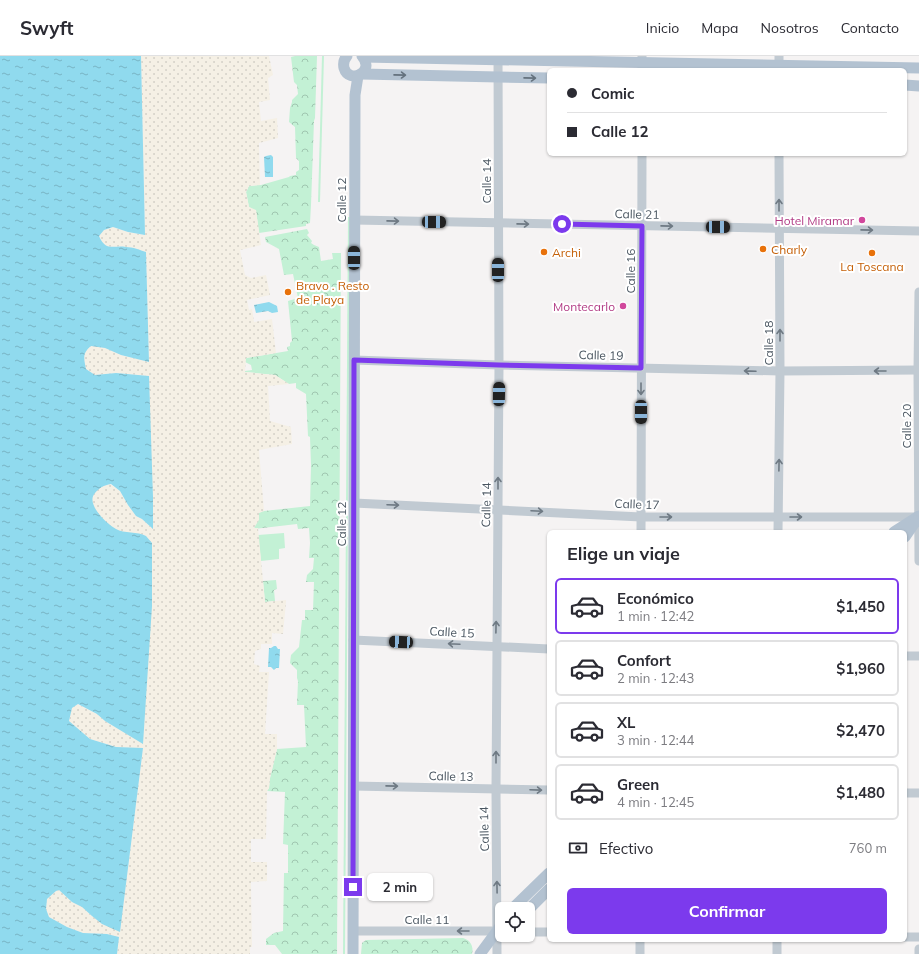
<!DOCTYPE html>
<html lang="es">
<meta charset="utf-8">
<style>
:root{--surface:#fff;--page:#f7f7f7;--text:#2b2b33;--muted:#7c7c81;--line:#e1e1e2;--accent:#7c3aed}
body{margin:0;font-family:Mulish,sans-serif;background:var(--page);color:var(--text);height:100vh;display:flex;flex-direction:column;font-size:15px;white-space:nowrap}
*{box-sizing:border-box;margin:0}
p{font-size:13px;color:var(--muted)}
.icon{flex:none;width:22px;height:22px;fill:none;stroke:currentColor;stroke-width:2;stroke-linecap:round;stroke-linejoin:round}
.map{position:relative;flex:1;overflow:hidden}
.side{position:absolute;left:547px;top:474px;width:360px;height:412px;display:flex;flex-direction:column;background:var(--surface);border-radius:6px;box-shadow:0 1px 3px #0004}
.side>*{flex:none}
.hud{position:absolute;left:547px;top:12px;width:360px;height:88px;border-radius:6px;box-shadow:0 1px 3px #0004;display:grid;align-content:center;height:88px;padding:0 20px;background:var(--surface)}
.fabs{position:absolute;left:495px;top:846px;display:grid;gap:8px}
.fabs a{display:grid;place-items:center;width:40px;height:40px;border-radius:6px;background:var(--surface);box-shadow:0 1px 3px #0004;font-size:20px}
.end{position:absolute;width:18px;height:18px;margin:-9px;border:5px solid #7c3aed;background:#fff;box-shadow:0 0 0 2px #fff}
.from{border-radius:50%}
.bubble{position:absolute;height:28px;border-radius:6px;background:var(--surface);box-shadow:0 1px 3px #0004;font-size:13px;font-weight:700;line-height:28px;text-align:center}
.car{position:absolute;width:12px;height:24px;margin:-12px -6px;border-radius:5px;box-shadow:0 0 3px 1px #0007;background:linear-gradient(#222 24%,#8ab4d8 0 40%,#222 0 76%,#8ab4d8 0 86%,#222 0)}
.hud b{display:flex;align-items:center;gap:14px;height:38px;font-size:15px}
.hud b+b{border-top:1px solid var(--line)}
.hud i{width:10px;height:10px;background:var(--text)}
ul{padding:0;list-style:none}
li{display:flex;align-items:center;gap:12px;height:56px;margin:0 8px 6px;padding:0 12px;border:2px solid var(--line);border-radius:6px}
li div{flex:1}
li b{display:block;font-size:15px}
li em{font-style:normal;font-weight:700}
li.on{border-color:var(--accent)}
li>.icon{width:36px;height:36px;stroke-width:1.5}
h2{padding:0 20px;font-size:18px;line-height:48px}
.pay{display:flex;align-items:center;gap:10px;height:44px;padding:0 20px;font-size:15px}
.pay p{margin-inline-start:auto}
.action{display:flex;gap:8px;margin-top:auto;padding:8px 20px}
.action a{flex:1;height:46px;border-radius:6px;background:var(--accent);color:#fff;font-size:16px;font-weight:700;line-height:46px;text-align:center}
header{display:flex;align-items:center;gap:24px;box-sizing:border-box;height:56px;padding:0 20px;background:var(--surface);border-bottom:1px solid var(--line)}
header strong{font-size:19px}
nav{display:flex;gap:22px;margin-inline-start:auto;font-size:14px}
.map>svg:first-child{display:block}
.grass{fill:#c3f1d5}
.forest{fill:url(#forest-crowns)}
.sand{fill:url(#sand-dots)}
.water{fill:url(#water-ripples)}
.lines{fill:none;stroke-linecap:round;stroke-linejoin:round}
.minor{stroke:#c1cad2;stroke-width:9}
.major{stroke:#b3c2d1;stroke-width:11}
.oneway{stroke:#64717d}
.oneway2{stroke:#6e7983}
.route{stroke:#7c3aed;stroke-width:5}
.hotel-dot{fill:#d1479c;stroke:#fff;stroke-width:1.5}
.food-dot{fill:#e8710a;stroke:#fff;stroke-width:1.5}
.labels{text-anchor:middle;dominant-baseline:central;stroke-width:4;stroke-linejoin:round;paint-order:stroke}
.street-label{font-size:12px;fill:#4a5661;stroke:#fff}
.hotel-label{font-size:12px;fill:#b23c85;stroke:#fff;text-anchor:end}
.food-label{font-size:12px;fill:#c56008;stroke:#fff;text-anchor:start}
</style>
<header>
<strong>Swyft</strong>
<nav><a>Inicio</a><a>Mapa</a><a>Nosotros</a><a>Contacto</a></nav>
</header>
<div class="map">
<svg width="919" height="898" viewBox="0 0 919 898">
<defs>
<pattern id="forest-crowns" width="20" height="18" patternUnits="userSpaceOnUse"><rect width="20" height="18" fill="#c3f1d5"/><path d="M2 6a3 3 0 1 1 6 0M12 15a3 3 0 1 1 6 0" fill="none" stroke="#a0c6b0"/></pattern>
<pattern id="sand-dots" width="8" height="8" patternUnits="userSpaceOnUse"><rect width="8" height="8" fill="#f5f0e5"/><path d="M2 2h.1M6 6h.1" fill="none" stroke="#d4d0c7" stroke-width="1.8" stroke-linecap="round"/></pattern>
<pattern id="water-ripples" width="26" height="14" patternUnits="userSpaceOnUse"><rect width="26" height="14" fill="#90daee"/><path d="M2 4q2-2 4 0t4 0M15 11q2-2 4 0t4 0" fill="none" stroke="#78b4c4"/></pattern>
</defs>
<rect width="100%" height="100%" fill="#f5f3f3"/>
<g class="grass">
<path d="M322 0H324L320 146H318Z"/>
<path d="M348 161H350L345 898H343Z"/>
<path d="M284 477 285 492 279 493V503L261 505 258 479Z"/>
</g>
<g class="forest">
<path d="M295 0H317L315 62 314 65 311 149 310 167 306 168V170L259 177 256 155 249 151 246 136 249 130 261 129 289 121 290 120 296 119V116L299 114V105L296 102 295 71 289 66 290 52 292 46V44L298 38 297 29 294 26 291 1Z"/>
<path d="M307 173 309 177 307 179 312 185 311 187 314 189 319 191 321 205 333 203 332 197H341L337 898H282L275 889H266V883L274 877 283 875 284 817H288V789L283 788 285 736 267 735 269 732 270 722 277 693 306 691 304 649H297L298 625 297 622V614L290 607 291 599 299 591 302 564H305V554H313L314 526H306L307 519 313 513 314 502H309L310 487 309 472 298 473 297 468 254 473 258 457 264 455 310 450 311 409 310 381 308 380 306 338 296 332V327L289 328 275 319 245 316V315L252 314 251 309 245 306 246 302 288 295 287 291 290 290V287L292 285 288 245 298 242 293 218 284 219 279 193 266 186 265 181Z"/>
<path d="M276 524 277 533 274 534 275 545 265 546 263 525Z"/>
<path d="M463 882C470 884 474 890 472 898H361L362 887 366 884Z"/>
</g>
<path class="sand" d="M141 0H269L273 19 268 22 270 44 259 46 261 65 277 62 278 82 259 87 260 129 249 130 246 136 249 151 256 154 261 189 240 194 245 219 251 222 266 219 270 239 247 244 249 254 252 253 254 266 272 263 276 297 246 302 245 316 275 319 289 328 268 330 270 365 291 371 292 388 259 394 264 455 259 457V464L254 472H258L265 546 286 544V546L283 578 272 577V588H261V593L255 595 254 608 260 610 259 616H269L265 678H277V693L270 722 269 732 267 735 266 783H251V806H267V825L251 826 252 891H250V898H117L119 881 107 878 83 877 67 871 49 861 46 853 47 843 56 835 60 834 72 846 82 850 92 860 102 868 120 875 143 693 116 691 90 683 69 665 72 652 77 648 97 658 105 665 143 687 145 479C137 478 123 477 117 474 108 470 91 453 92 443 92 435 104 429 110 428L120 435 128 449 136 460 142 463 152 472 149 320 116 317 95 319 86 313C84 303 82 297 91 290L105 292 121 299 149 306 146 196C140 194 133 191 126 191 113 189 106 196 99 180L104 174 113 171 128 176 145 179Z"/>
<g class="water">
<path d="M0 0H141L145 179 128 176 113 171 104 174 99 180C106 196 113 189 126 191 133 191 140 194 146 196L149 306 121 299 105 292 91 290C82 297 84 303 86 313L95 319 116 317 149 320 153 441V473L142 463 136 460 128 449 120 435 111 428C104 429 99 432 95 437 85 448 107 468 116 473 124 478 138 475 146 480 148 482 150 485 152 487V550L143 688 105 665 97 658 78 648 72 652 69 665 90 683 116 691 143 692 120 876 102 868 92 860 82 851 72 846 59 834 56 835 47 843 46 853 49 861 67 871 83 877 107 878 119 881 117 898H0Z"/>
<path d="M271 99 273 101V121H265L264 101 266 100Z"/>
<path d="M269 246 277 250 278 256 272 257 268 255 256 257 254 249Z"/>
<path d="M274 590H276L278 593H280L279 612H276L274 614 271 611H268L269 592H271Z"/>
</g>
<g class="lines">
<g class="minor">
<path d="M779 0V14"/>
<path d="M642 14V0"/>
<path d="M354 164 919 175"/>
<path d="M919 236 918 314 919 505"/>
<path d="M354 304 499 309 780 315 919 314"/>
<path d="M354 447 641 461H918"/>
<path d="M641 476 642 98"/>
<path d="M778 476 780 315 779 98"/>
<path d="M353 584 549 593"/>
<path d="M905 600H919"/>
<path d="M353 730 549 734"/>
<path d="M905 737H919"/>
<path d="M353 875H501"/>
<path d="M528 876H549"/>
<path d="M905 881H919"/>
<path d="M777 884V898"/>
<path d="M497 898 496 733 499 309 498 0"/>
<path d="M640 898V884"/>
<path d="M919 898V893"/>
</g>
<g class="major">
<path d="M347 0C344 3 343 7 344 12 349 29 376 16 362 0"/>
<path d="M363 1 919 12"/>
<path d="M361 18 549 22"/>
<path d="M905 29 919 30"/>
<path d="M894 476 919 460"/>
<path d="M905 481 916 465"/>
<path d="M512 853 549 817"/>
<path d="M528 854 549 833"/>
<path d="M353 898 355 39 358 20"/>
<path d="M480 898 497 875 502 867"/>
</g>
</g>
<defs><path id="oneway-shaft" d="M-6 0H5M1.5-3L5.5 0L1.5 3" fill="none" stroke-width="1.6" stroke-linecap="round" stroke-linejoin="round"/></defs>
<g class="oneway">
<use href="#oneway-shaft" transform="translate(400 19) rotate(1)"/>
<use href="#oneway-shaft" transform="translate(530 22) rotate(1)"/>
</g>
<g class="oneway2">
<use href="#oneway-shaft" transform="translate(779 149) rotate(-90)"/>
<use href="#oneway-shaft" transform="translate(393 165) rotate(1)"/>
<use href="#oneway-shaft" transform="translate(523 168) rotate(1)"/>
<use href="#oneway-shaft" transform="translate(667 170) rotate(1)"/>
<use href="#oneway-shaft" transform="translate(867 174) rotate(1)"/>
<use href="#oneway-shaft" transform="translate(780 279) rotate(-90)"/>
<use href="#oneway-shaft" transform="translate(750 315) rotate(-178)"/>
<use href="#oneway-shaft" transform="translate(880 315) rotate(180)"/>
<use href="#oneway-shaft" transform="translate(641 333) rotate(90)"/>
<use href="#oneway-shaft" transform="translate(779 409) rotate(-89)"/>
<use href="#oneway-shaft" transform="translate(498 427) rotate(-90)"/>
<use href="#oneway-shaft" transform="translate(393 449) rotate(2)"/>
<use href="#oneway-shaft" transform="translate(537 455) rotate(3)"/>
<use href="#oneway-shaft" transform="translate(666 461)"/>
<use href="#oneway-shaft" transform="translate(796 461)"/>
<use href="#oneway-shaft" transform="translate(496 571) rotate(-89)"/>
<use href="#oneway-shaft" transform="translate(454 588) rotate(-177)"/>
<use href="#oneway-shaft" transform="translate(496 701) rotate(-90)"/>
<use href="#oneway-shaft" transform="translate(392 730) rotate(1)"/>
<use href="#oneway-shaft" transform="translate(536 734) rotate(2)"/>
<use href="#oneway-shaft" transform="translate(497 831) rotate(-91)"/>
<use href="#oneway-shaft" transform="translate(463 875) rotate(-180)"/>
</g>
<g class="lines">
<path class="route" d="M353 831 354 304 499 309 641 312 642 170 562 168"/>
</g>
<g class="hotel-dot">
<circle cx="862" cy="164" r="4"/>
<circle cx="623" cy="250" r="4"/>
</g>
<g class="food-dot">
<circle cx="763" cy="193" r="4"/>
<circle cx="544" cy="196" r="4"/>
<circle cx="872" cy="197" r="4"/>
<circle cx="288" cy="236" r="4"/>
</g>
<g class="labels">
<g class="street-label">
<text transform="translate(486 125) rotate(-90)">Calle 14</text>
<text transform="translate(341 144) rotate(-90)">Calle 12</text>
<text transform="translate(637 158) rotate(1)">Calle 21</text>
<text transform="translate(630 215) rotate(-90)">Calle 16</text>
<text transform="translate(768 287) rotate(-90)">Calle 18</text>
<text transform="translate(601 299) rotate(1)">Calle 19</text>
<text transform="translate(906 370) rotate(-90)">Calle 20</text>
<text transform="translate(637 448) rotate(2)">Calle 17</text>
<text transform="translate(486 449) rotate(-89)">Calle 14</text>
<text transform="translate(341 468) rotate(-90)">Calle 12</text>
<text transform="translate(452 576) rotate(3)">Calle 15</text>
<text transform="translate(451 720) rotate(1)">Calle 13</text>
<text transform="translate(484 773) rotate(-91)">Calle 14</text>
<text x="427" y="863">Calle 11</text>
</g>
<g class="hotel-label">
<text x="854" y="164">Hotel Miramar</text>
<text x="615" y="250">Montecarlo</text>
</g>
<g class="food-label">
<text x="771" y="193">Charly</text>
<text x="552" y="196">Archi</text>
<text x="872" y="210" text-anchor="middle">La Toscana</text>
<text x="296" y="229">Bravo . Resto<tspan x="296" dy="14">de Playa</tspan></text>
</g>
</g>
</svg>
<div class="fabs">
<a><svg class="icon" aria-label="locate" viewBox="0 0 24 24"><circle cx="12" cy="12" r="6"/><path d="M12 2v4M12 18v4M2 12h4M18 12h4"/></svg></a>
</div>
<i class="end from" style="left:562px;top:168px"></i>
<i class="end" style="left:353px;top:831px"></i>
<div class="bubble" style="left:367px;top:817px;width:66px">2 min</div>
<i class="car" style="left:434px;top:166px;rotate:91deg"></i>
<i class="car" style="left:718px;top:171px;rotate:91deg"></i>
<i class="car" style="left:354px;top:202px;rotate:0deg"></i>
<i class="car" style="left:498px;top:214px;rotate:0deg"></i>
<i class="car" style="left:499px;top:338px;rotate:1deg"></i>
<i class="car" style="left:641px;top:356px;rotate:180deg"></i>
<i class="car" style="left:401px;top:586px;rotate:273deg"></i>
<div class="hud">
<b><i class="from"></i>Comic</b>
<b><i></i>Calle 12</b>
</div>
<section class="side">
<h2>Elige un viaje</h2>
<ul>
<li class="on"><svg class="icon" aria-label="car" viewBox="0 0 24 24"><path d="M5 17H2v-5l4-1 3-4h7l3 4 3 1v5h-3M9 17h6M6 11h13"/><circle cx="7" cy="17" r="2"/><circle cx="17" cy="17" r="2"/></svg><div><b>Económico</b><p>1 min · 12:42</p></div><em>$1,450</em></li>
<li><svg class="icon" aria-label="car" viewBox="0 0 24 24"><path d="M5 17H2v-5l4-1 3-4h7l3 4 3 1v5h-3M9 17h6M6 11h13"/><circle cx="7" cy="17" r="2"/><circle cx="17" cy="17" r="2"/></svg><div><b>Confort</b><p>2 min · 12:43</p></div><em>$1,960</em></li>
<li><svg class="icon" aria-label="car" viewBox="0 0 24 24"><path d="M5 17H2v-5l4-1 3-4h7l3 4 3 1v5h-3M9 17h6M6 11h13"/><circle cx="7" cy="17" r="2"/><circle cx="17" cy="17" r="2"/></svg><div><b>XL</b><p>3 min · 12:44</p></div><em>$2,470</em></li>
<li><svg class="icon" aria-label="car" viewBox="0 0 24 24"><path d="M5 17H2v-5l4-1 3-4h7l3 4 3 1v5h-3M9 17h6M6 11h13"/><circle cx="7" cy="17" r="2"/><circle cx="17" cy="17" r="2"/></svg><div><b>Green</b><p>4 min · 12:45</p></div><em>$1,480</em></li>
</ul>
<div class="pay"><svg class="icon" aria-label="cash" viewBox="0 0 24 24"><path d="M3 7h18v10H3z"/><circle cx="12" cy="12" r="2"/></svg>Efectivo<p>760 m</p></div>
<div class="action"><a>Confirmar</a></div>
</section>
</div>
